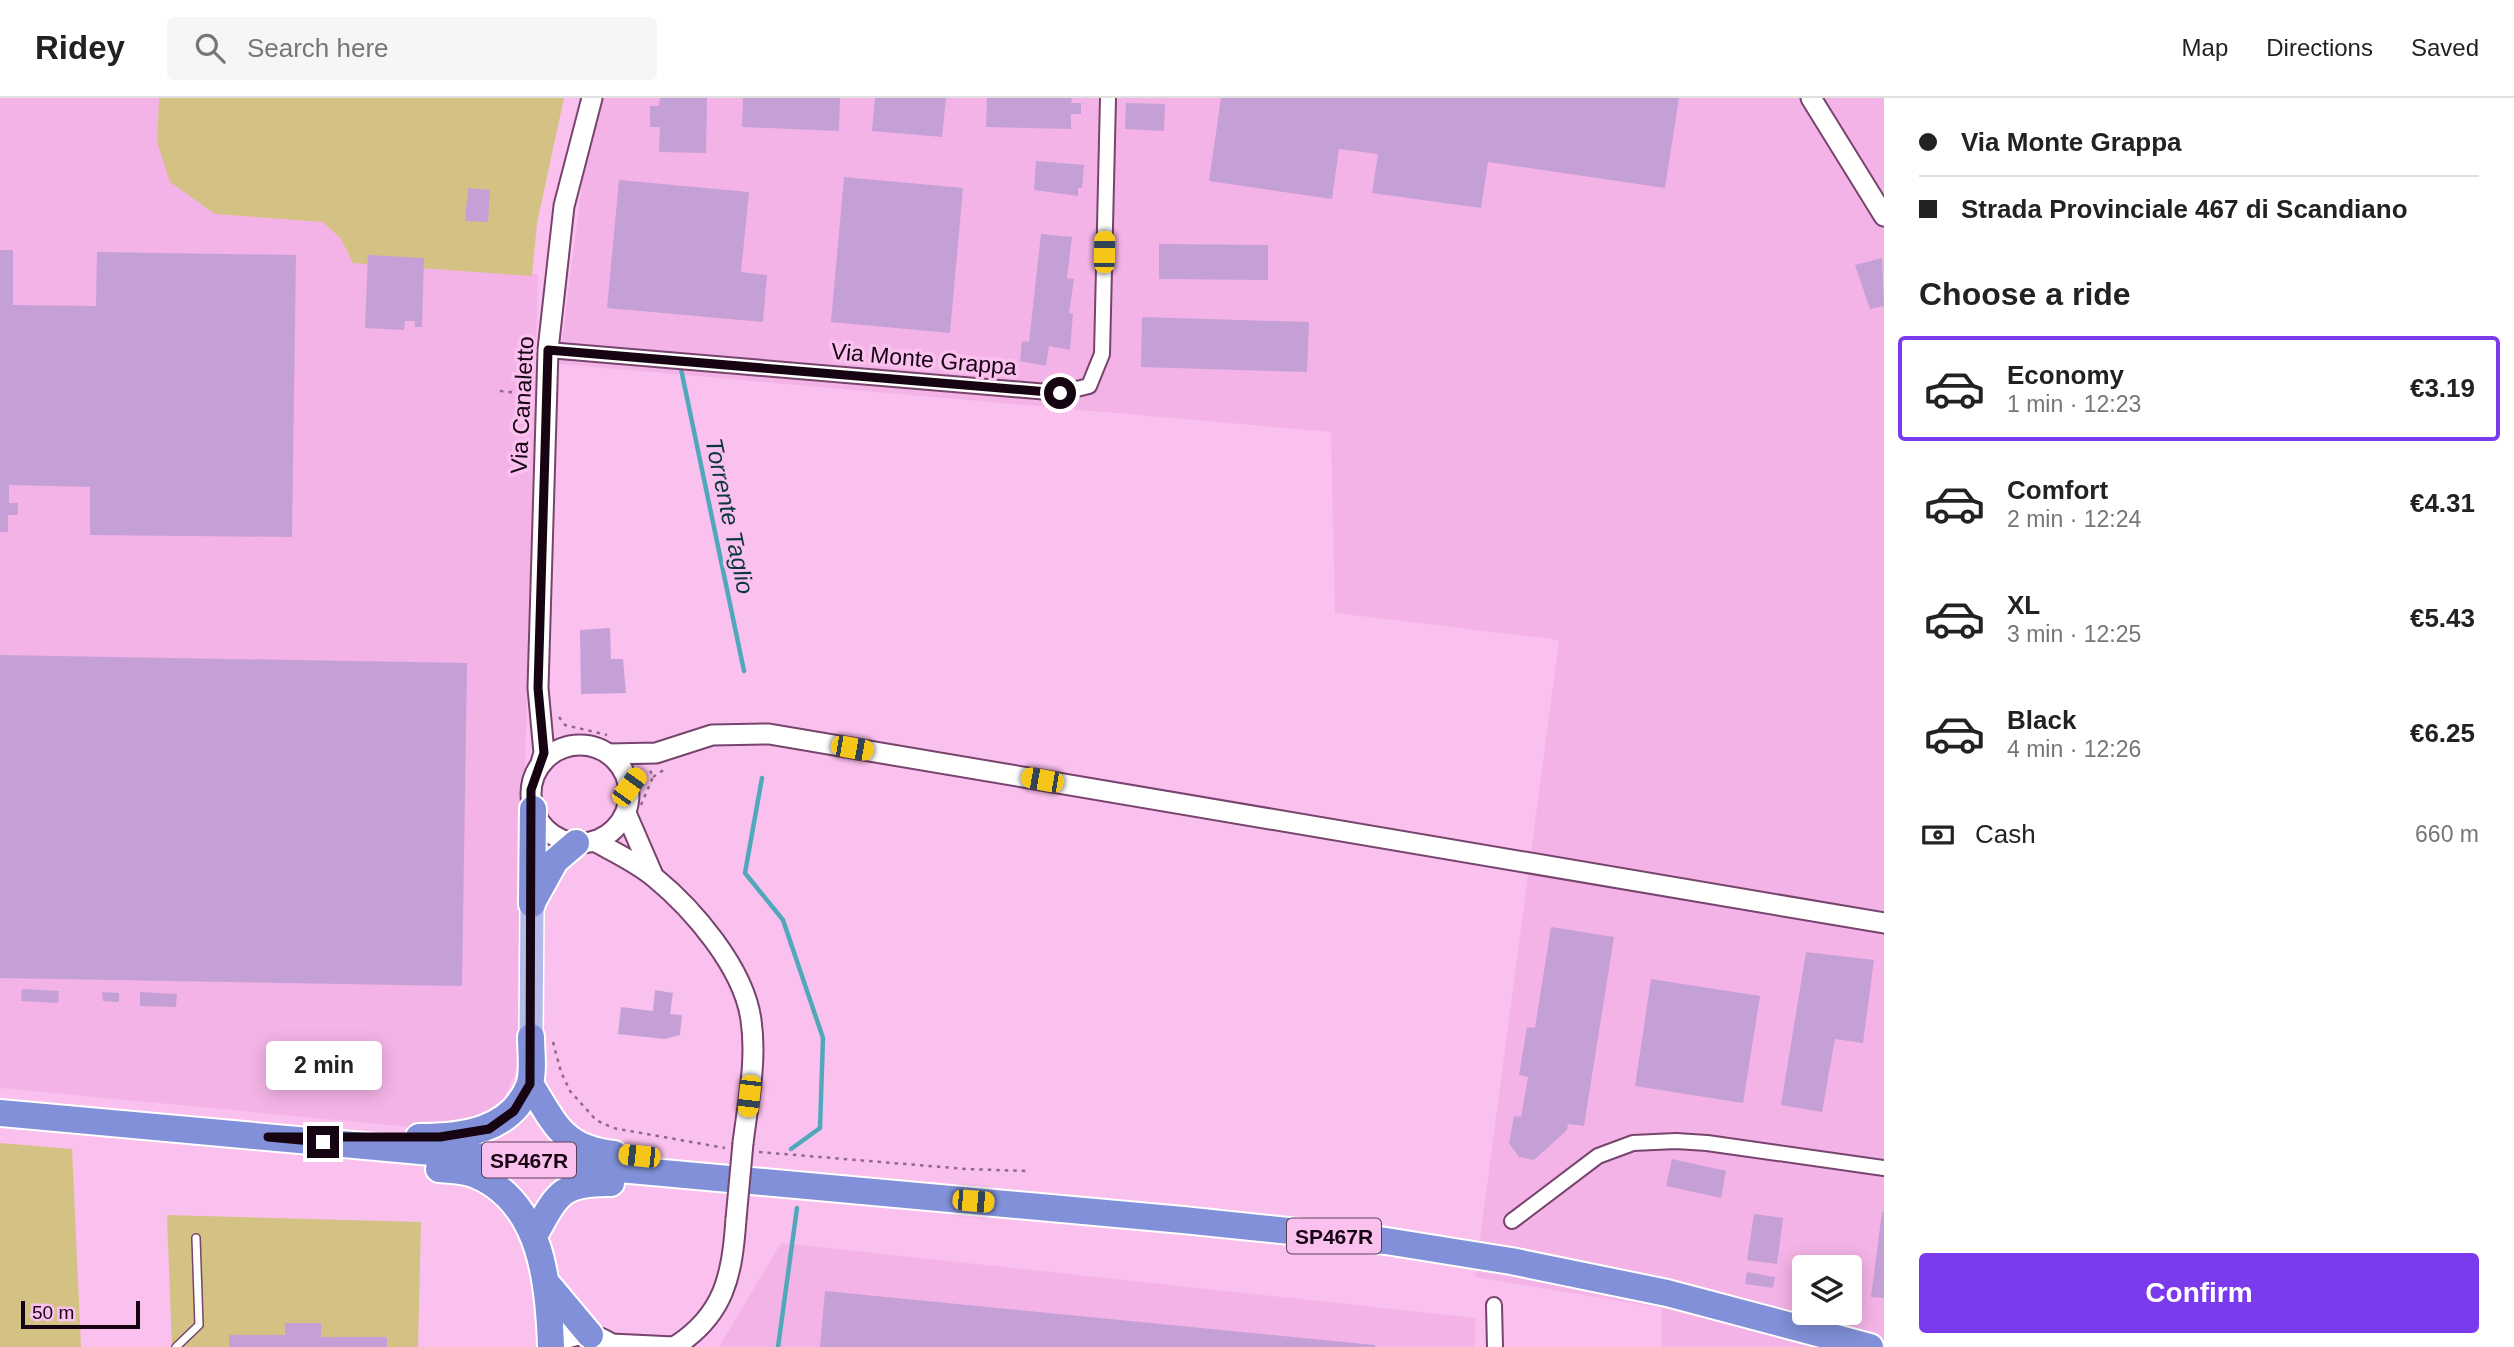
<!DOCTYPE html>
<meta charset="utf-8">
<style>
:root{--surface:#fff;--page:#f6f6f6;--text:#222;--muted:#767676;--line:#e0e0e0;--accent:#7c3aed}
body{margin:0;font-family:Arial,sans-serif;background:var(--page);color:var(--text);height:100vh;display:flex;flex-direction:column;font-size:26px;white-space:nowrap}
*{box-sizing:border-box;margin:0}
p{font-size:23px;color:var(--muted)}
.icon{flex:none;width:38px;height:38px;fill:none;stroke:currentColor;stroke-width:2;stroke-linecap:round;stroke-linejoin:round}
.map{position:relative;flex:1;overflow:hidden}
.details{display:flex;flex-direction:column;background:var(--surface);width:630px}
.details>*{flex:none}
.banner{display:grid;align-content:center;height:154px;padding:0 35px;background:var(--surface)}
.buttons{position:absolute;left:1792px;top:1157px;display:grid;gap:14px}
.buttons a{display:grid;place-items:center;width:70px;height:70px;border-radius:7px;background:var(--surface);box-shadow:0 4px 18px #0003;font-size:35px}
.scale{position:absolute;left:21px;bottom:18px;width:119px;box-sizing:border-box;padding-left:7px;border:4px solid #160413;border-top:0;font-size:19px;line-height:24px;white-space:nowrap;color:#160413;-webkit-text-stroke:5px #fbc1ee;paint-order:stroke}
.end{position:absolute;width:32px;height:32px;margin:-16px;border:9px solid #160413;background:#fff;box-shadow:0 0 0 4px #fff}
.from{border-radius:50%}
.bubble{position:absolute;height:49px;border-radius:7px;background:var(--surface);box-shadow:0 4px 18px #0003;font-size:23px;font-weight:600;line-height:49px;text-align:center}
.car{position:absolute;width:21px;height:42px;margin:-21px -10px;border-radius:9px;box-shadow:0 0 5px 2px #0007;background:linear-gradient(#f5c518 24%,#345 0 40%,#f5c518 0 76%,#345 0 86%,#f5c518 0)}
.banner b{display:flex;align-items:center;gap:24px;height:66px;font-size:26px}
.banner b+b{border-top:2px solid var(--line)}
.banner i{width:18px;height:18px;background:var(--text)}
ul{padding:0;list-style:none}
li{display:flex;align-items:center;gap:21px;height:105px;margin:0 14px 10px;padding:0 21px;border:4px solid transparent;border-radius:7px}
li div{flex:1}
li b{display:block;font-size:26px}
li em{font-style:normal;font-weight:600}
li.active{border-color:var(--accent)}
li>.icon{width:63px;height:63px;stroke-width:1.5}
h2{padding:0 35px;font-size:32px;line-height:84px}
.pay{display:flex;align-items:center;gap:18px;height:77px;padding:0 35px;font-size:26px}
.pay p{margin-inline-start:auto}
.cta{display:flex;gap:14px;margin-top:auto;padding:14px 35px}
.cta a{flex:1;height:80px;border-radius:7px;background:var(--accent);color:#fff;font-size:28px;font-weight:600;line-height:80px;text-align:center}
header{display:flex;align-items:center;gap:42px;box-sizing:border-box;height:98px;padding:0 35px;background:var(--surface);border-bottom:2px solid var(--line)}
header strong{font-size:33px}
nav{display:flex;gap:38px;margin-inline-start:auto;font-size:24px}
.search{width:490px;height:63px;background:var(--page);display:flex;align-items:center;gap:18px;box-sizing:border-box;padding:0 24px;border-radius:7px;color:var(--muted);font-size:26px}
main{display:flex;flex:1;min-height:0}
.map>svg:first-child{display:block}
.built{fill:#f3b3e6;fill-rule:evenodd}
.green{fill:#d3c283}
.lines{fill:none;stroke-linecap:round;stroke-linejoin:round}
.stream{stroke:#52a8bb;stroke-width:4.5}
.building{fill:#c5a0d7}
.lane-casing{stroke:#76446c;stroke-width:10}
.street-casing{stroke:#76446c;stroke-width:18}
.secondary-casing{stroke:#76446c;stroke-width:23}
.primary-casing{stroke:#fff;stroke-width:26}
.highway-casing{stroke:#fff;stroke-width:30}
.path{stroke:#916988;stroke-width:2.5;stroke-dasharray:3.5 5;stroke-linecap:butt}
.lane{stroke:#fff;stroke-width:7}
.street{stroke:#fff;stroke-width:14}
.secondary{stroke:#fff;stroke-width:19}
.primary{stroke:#b3bce8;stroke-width:23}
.highway{stroke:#8190d8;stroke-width:26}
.secondary-bridge-casing{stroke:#76446c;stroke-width:23;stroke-linecap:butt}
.secondary-bridge{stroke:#fff;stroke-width:19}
.route{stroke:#160413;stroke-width:9}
.labels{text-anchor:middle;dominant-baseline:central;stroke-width:7;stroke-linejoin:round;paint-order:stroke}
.shield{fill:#fbc1ee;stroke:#5b3d55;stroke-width:2}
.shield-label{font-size:21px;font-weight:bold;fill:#160413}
.street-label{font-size:23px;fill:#160413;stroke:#fbc1ee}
.water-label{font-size:24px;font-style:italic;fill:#0c363f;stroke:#fbc1ee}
</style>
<header>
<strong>Ridey</strong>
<div class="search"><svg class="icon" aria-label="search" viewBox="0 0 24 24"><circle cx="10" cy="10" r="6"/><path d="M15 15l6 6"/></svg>Search here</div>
<nav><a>Map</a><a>Directions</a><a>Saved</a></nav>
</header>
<main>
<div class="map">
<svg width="1884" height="1249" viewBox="0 0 1884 1249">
<rect width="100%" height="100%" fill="#fbc1ee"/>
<g class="built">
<path d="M0 0H159L157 44 215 116 323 124 341 141 353 165 538 176 517 971 499 1012 442 1032 0 990Z"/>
<path d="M593 0H1884V1249H1661L1662 1210 1475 1179 1559 542 1335 515 1331 334 559 266ZM1804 1169H1850V1214H1804Z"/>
<path d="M781 1145 1475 1220V1249H719Z"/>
</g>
<g class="green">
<path d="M159 0H564L537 125 532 178 353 165 341 141 323 124 215 116 170 84 157 44Z"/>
<path d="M0 1045 72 1051 81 1249H0Z"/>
<path d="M167 1117 421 1124 418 1249H172Z"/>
</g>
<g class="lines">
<g class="stream">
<path d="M681 271 744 573"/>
<path d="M762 680 745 775 783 822 823 940 820 1030 791 1051"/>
<path d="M778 1249 797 1110"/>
</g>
</g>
<g class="building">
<path d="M660 0H707L706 55 659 54 660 29H650V8H659Z"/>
<path d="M743 0H840L839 33 742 29Z"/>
<path d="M875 0H946L942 39 872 33Z"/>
<path d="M987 0H1072L1071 5H1081V16H1071V31L986 29Z"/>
<path d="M1221 0H1679L1665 90 1488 64 1481 110 1372 95 1378 56 1339 51 1332 101 1209 83Z"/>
<path d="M1126 5 1165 6 1164 33 1125 31Z"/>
<path d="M1036 63 1084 67 1082 90H1078V98L1034 92Z"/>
<path d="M844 79 963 90 950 235 831 224Z"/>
<path d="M619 82 749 94 741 174 767 177 763 224 607 210Z"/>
<path d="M468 90 490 92 488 124 465 123Z"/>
<path d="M1041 136 1072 139 1067 180 1074 181 1069 215 1073 216 1070 252 1049 248 1046 268 1020 263 1022 243 1029 244Z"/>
<path d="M1159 146 1268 147V182L1159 181Z"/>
<path d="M0 152H13V207L96 208 97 154 296 157 292 439 90 437V389L9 387V405H18V417H8V434H0Z"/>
<path d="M368 157 424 160 422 229H415V223H405L404 232 365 230Z"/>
<path d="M1882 160 1884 208 1870 211 1855 167Z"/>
<path d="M1142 219 1309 224 1307 274 1141 269Z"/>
<path d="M610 530 611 561H623L626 595 581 596 580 532Z"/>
<path d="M0 557 467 565 462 888 0 880Z"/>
<path d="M1551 829 1614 839 1584 1028 1568 1026 1567 1032 1534 1062 1519 1059 1509 1045 1514 1018 1521 1019 1528 979 1519 977 1527 929 1535 930Z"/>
<path d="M1806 854 1874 862 1863 945 1835 941 1822 1014 1781 1007Z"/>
<path d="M1651 881 1760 898 1743 1005 1635 988Z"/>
<path d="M22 891 59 893 58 905 21 903Z"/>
<path d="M655 892 673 895 670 916 682 917 680 937 665 941 618 936 621 909 653 913Z"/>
<path d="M102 894 119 895V904L103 903Z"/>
<path d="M140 894 177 896 176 909 140 908Z"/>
<path d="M1672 1061 1726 1073 1721 1100 1666 1088Z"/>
<path d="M1882 1114H1884V1200L1871 1199Z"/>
<path d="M1754 1116 1783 1120 1777 1166 1747 1162Z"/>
<path d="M1747 1174 1775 1179 1773 1190 1745 1186Z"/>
<path d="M825 1193 1375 1247V1249H820Z"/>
<path d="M285 1225H321V1239H387V1249H229V1237H285Z"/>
</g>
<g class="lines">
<g class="lane-casing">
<path id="lane" d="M176 1249 199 1227 196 1140"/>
</g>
<g class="street-casing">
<g id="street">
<path d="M548 252 1060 295 1089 288 1102 256 1108 0"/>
<path d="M1512 1123 1598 1058 1633 1045 1676 1043 1707 1045 1884 1070"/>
<path d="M1494 1207 1495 1249"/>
</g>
</g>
<g class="secondary-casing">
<g id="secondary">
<path d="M1811 0 1884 118"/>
<circle cx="580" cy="696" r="49"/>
<path d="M609 656 656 655 712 637 769 636 1884 825"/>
<path d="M541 665 544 655 538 590 548 252 564 108 592 0"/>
<path d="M626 715 652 775"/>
<path d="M594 743C614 754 636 764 654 779 693 811 744 870 751 922 757 963 748 1004 743 1045"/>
<path d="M611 1246 674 1249"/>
<path d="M551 1249C571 1234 595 1232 615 1249"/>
<path d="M674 1249C725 1217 732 1177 736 1121"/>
</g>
</g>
<g class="primary-casing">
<path id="primary" d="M531 939 532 806"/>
</g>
<g class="highway-casing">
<g id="highway">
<path d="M534 801 555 763 576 745"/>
<path d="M532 806 533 711"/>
<path d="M530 986C555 1026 563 1051 614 1056"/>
<path d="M0 1015 1183 1122 1386 1143 1511 1163 1667 1195 1870 1249"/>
<path d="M419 1039C463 1039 511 1033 529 988 534 975 531 953 531 939"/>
<path d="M439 1071C450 1072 465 1072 476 1077 542 1105 549 1186 551 1248"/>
<path d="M534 1138C557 1096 561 1084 611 1085"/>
<path d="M549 1188 590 1237"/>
</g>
</g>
<g class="path">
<path d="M500 293 528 296"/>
<path d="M559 619 565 627 607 637"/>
<path d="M653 679 665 671"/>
<path d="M641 707 653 679 650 672"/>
<path d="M553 944 561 974 570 993 596 1022 613 1030 725 1050"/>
<path d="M759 1054 966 1071 1026 1073"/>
</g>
<use href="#lane" class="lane"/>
<use href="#street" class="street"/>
<use href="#secondary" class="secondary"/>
<use href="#primary" class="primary"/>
<use href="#highway" class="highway"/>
<g class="secondary-bridge-casing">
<path id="secondary-bridge" d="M736 1121 743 1045"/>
</g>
<use href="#secondary-bridge" class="secondary-bridge"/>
</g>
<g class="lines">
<path class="route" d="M323 1044 268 1039H440L489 1031 514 1013 530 986 531 692 544 655 538 590 548 252 1060 295"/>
</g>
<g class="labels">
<g class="shield">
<rect x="482" y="1044.5" width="94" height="35" rx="5"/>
<rect x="1287" y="1120.5" width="94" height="35" rx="5"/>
</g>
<g class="shield-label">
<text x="529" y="1062">SP467R</text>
<text x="1334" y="1138">SP467R</text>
</g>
<g class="street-label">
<text transform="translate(924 261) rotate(5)">Via Monte Grappa</text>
<text transform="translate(522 307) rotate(-87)">Via Canaletto</text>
</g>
<g class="water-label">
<text transform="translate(730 418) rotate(78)">Torrente Taglio</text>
</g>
</g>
</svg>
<div class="buttons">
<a><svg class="icon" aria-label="layers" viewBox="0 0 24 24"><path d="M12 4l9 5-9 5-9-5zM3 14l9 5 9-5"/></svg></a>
</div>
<div class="scale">50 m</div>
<i class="end from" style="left:1060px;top:295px"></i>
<i class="end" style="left:323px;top:1044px"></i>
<div class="bubble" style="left:266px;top:943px;width:116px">2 min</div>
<i class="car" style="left:1104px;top:154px;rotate:1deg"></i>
<i class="car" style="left:852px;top:650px;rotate:100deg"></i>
<i class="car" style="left:1042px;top:682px;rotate:280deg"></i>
<i class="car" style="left:629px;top:689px;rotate:36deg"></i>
<i class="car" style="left:749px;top:998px;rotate:186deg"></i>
<i class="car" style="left:639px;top:1058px;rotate:276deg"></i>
<i class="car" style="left:973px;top:1103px;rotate:95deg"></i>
</div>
<section class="details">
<div class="banner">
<b><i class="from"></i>Via Monte Grappa</b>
<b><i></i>Strada Provinciale 467 di Scandiano</b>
</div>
<h2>Choose a ride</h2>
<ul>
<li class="active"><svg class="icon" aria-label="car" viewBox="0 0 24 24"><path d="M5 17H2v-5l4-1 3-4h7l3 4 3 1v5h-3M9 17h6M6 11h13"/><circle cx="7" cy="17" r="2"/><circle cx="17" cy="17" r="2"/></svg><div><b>Economy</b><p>1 min · 12:23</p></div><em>€3.19</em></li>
<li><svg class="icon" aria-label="car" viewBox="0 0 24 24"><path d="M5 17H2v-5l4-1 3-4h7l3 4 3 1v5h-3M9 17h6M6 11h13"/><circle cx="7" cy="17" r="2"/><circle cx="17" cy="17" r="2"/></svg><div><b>Comfort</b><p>2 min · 12:24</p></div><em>€4.31</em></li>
<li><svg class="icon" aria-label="car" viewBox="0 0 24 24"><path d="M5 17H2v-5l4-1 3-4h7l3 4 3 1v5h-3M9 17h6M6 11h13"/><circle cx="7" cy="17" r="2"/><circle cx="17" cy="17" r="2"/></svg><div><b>XL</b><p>3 min · 12:25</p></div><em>€5.43</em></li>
<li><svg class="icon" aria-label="car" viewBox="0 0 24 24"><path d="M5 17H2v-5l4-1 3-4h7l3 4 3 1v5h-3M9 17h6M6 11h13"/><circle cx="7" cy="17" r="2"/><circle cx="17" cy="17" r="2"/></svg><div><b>Black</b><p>4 min · 12:26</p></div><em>€6.25</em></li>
</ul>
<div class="pay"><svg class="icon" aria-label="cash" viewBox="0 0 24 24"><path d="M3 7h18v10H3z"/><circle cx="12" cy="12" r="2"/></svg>Cash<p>660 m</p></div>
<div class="cta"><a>Confirm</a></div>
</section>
</main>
